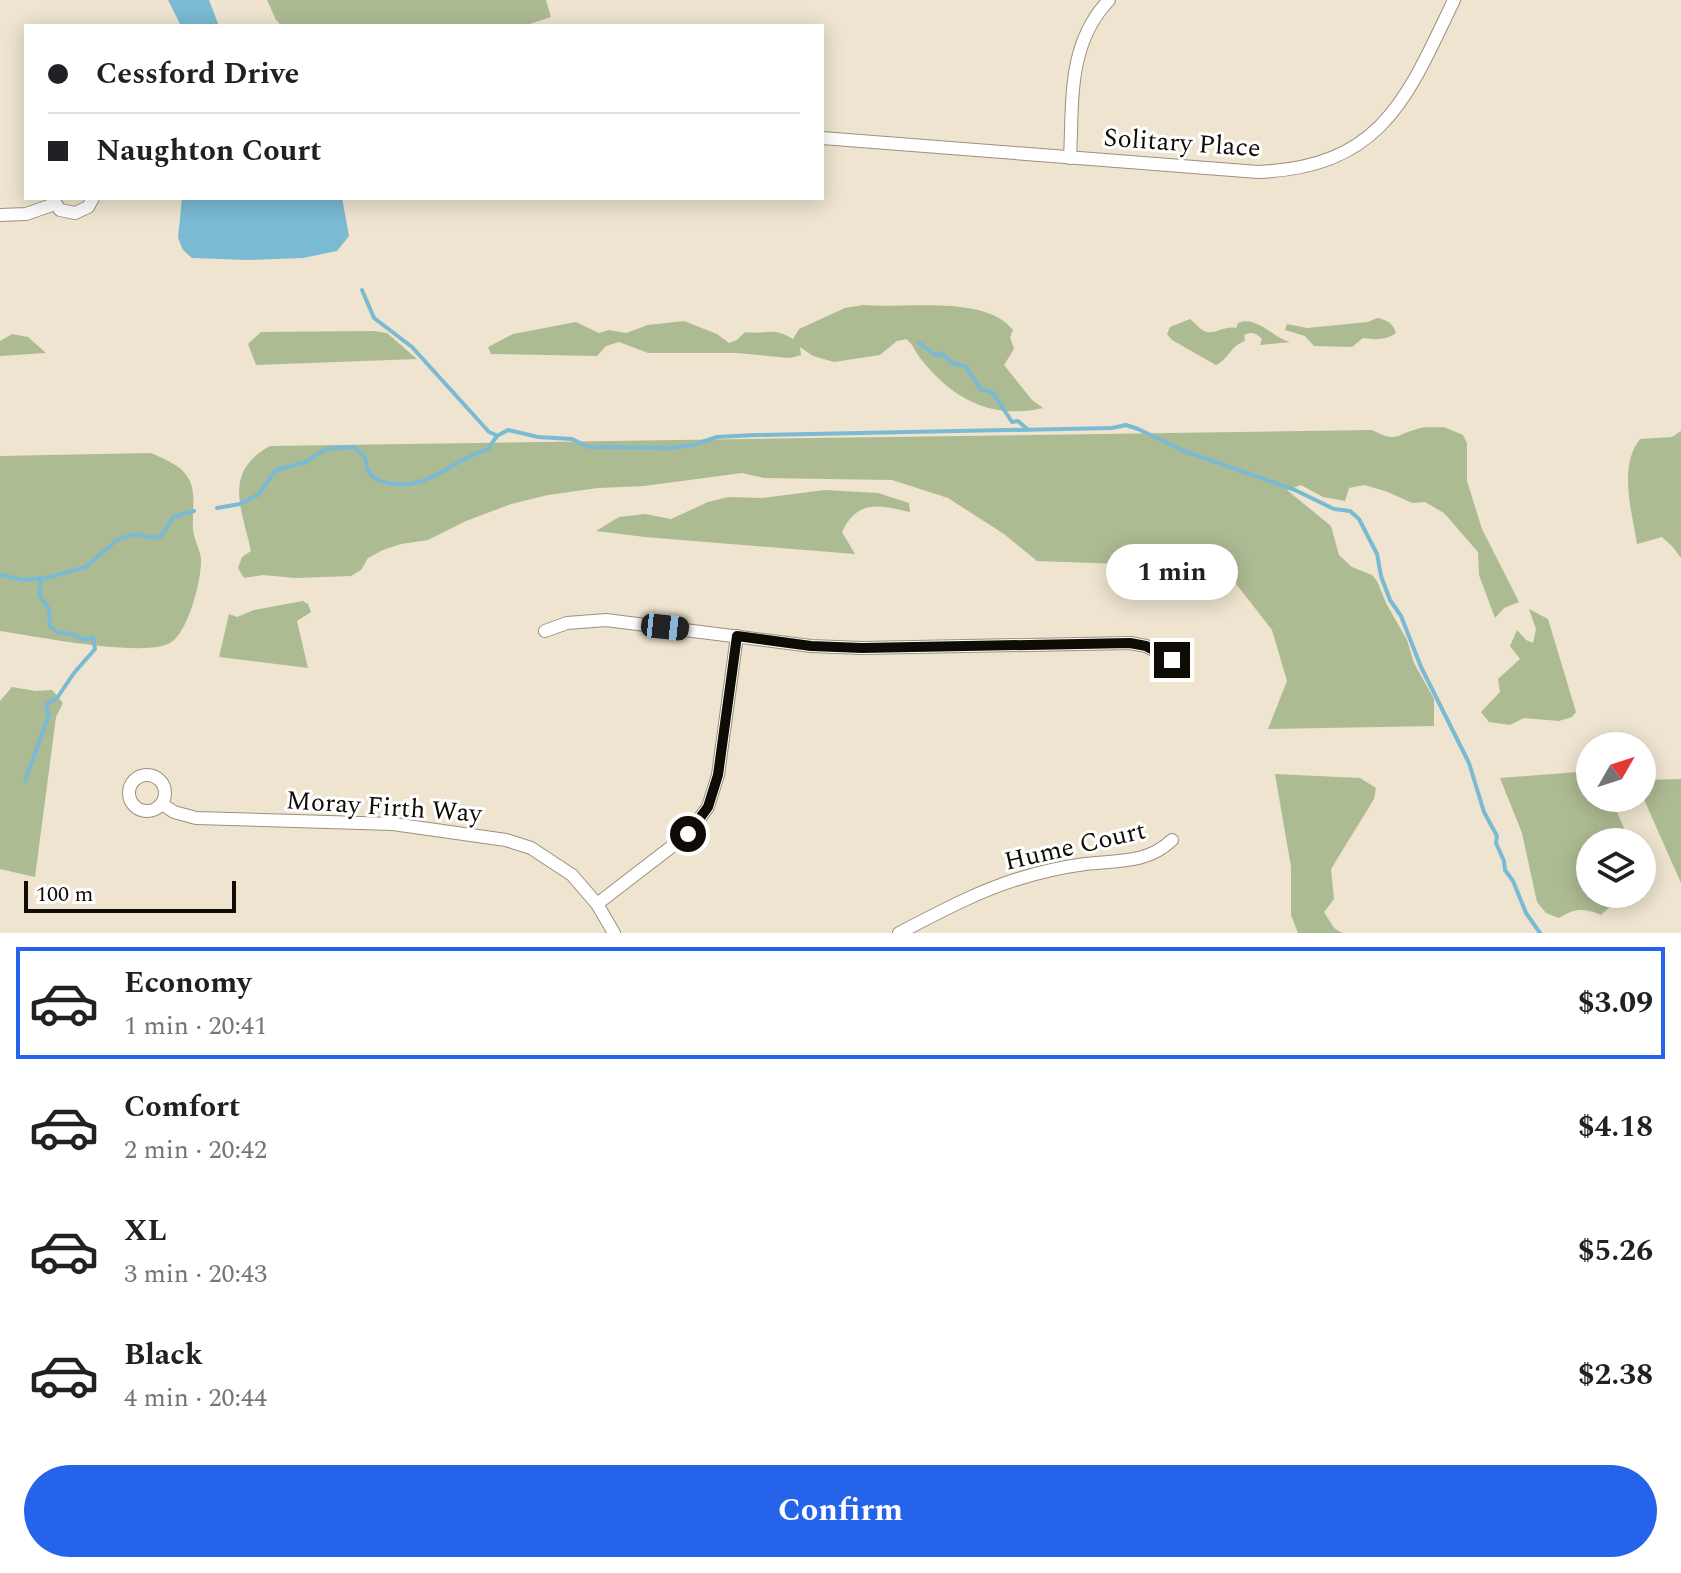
<!DOCTYPE html>
<meta charset="utf-8">
<style>
:root{--surface:#fff;--page:#f2f2f2;--text:#202124;--muted:#757577;--line:#e0e0e0;--accent:#2563eb}
body{margin:0;font-family:Spectral,serif;background:var(--page);color:var(--text);height:100vh;display:flex;flex-direction:column;font-size:30px;white-space:nowrap}
*{box-sizing:border-box;margin:0}
p{font-size:26px;color:var(--muted)}
.icon{flex:none;width:44px;height:44px;fill:none;stroke:currentColor;stroke-width:2;stroke-linecap:round;stroke-linejoin:round}
.map{position:relative;height:933px;overflow:hidden}
.panel{display:flex;flex-direction:column;background:var(--surface);flex:1}
.panel>*{flex:none}
.top-card{position:absolute;left:24px;top:24px;width:800px;height:176px;border-radius:0px;box-shadow:0 4px 20px #0003;display:grid;align-content:center;height:176px;padding:0 24px;background:var(--surface)}
.needle{width:52px;rotate:51deg}
.buttons{position:absolute;left:1576px;top:732px;display:grid;gap:16px}
.buttons a{display:grid;place-items:center;width:80px;height:80px;border-radius:50%;background:var(--surface);box-shadow:0 4px 20px #0003;font-size:40px}
.scale{position:absolute;left:24px;bottom:20px;width:212px;box-sizing:border-box;padding-left:8px;border:4px solid #0f0c06;border-top:0;font-size:22px;line-height:28px;white-space:nowrap;color:#0f0c06;-webkit-text-stroke:6px #fff;paint-order:stroke}
.end{position:absolute;width:36px;height:36px;margin:-18px;border:10px solid #0f0c06;background:#fff;box-shadow:0 0 0 4px #fff}
.from{border-radius:50%}
.bubble{position:absolute;height:56px;border-radius:28px;background:var(--surface);box-shadow:0 4px 20px #0003;font-size:26px;font-weight:700;line-height:56px;text-align:center}
.car{position:absolute;width:24px;height:48px;margin:-24px -12px;border-radius:10px;box-shadow:0 0 6px 2px #0007;background:linear-gradient(#222 24%,#8ab4d8 0 40%,#222 0 76%,#8ab4d8 0 86%,#222 0)}
.top-card b{display:flex;align-items:center;gap:28px;height:76px;font-size:30px}
.top-card b+b{border-top:2px solid var(--line)}
.top-card i{width:20px;height:20px;background:var(--text)}
ul{padding:14px 0 0;list-style:none}
li{display:flex;align-items:center;gap:24px;height:112px;margin:0 16px 12px;padding:0 8px;border:4px solid transparent;border-radius:0px}
li div{flex:1}
li b{display:block;font-size:30px}
li em{font-style:normal;font-weight:700}
li.selected{border-color:var(--accent)}
li>.icon{width:72px;height:72px;stroke-width:1.5}
.button{display:flex;gap:16px;margin-top:auto;padding:16px 24px}
.button a{flex:1;height:92px;border-radius:48px;background:var(--accent);color:#fff;font-size:32px;font-weight:700;line-height:92px;text-align:center}
.map>svg:first-child{display:block}
.green{fill:#adbb93}
.water{fill:#7abad3}
.lines{fill:none;stroke-linecap:round;stroke-linejoin:round}
.stream{stroke:#7abad3;stroke-width:4}
.street-casing{stroke:#9a917d;stroke-width:14}
.street{stroke:#fff;stroke-width:12}
.route{stroke:#0f0c06;stroke-width:10}
.labels{text-anchor:middle;dominant-baseline:central;stroke-width:6;stroke-linejoin:round;paint-order:stroke}
.street-label{font-size:26px;fill:#0f0c06;stroke:#fff}
</style>
<div class="map">
<svg width="1681" height="933" viewBox="0 0 1681 933">
<rect width="100%" height="100%" fill="#eee4cf"/>
<g class="green">
<path d="M267 0H546L551 17 524 26H282L276 20Z"/>
<path d="M863 305C905 309 985 294 1013 330L1010 337 1014 349 1004 365 1032 400 1043 408C992 420 952 399 921 359 915 352 914 345 906 339L897 341 880 355 834 362 813 356 800 347 801 355 790 358 736 353H648L619 342 606 346 597 356 491 354 488 347 513 334 576 322 599 333 609 330 626 333 648 325 684 321 717 334 729 343 737 340 745 332C767 335 772 326 793 339L799 329 845 308Z"/>
<path d="M1377 318C1387 320 1393 323 1396 333 1386 340 1375 340 1363 338L1352 347 1314 346 1305 336 1285 330 1287 324 1307 328 1368 322Z"/>
<path d="M1190 319C1194 322 1197 326 1201 329 1212 338 1223 325 1236 328L1238 323C1256 315 1272 337 1290 342L1260 345 1262 339C1256 333 1252 331 1244 335L1245 341C1229 347 1230 358 1216 365L1172 340 1167 334 1170 327Z"/>
<path d="M374 331 387 333 417 359 256 365 248 344 261 332Z"/>
<path d="M12 334 28 337 46 353 0 356V341Z"/>
<path d="M1444 427 1463 435 1467 443V481L1482 529 1519 602 1504 608 1495 618 1479 575 1478 552 1444 513 1425 502 1412 503 1388 492 1364 485 1349 488 1345 501 1323 497 1301 485 1287 490 1331 526 1339 555 1352 567 1372 575 1377 581 1386 603 1407 640 1414 663 1434 699V726L1268 729 1287 681 1272 630 1230 576 1149 565 1037 561 1004 534 948 498 892 480 764 478 742 473 644 486 598 488 548 495 511 504 466 521 428 540 401 544 383 550 368 558 361 570 351 576 295 578 263 575 244 578 238 568 242 557 251 551C242 509 222 472 270 446L1372 430C1397 443 1395 435 1417 429 1425 426 1436 428 1444 427Z"/>
<path d="M1681 431V558L1672 546 1662 537 1637 544C1632 511 1618 467 1640 439L1672 437Z"/>
<path d="M151 453C166 460 182 465 190 481 196 494 192 515 193 529 194 540 200 549 201 559 202 579 188 633 170 643 144 658 34 636 0 631V456Z"/>
<path d="M825 490 878 493 909 503 910 512C878 505 858 499 842 532L855 554 645 537 596 531 619 517 645 514 671 519 708 502 728 497 762 498Z"/>
<path d="M303 601 308 604 311 612 297 621 308 668 219 657 229 614 237 617 254 610Z"/>
<path d="M1529 609 1548 619 1576 712 1572 717 1559 721 1524 718 1510 725 1489 722 1481 712 1500 692 1498 679 1520 659 1510 646 1517 630 1526 640 1533 643 1536 629Z"/>
<path d="M12 687 36 691 52 690 63 703 56 717 35 877 0 869V701Z"/>
<path d="M1590 771V798H1611L1630 842H1590V894H1624L1601 915C1584 908 1575 908 1559 918L1546 913 1537 902 1522 833 1500 778Z"/>
<path d="M1275 774 1360 778 1376 788 1374 799 1331 869 1334 899 1324 912 1334 928 1342 933H1298L1291 915V867Z"/>
<path d="M1681 779V883L1642 795V780Z"/>
</g>
<g class="water">
<path d="M168 0H209L219 26H181Z"/>
<path d="M182 198H342L349 236 337 251 303 258 247 260 192 258 183 250 178 238Z"/>
</g>
<g class="lines">
<g class="stream">
<path d="M362 290 374 318 412 347 489 432 496 435"/>
<path d="M919 343 937 356 941 353 952 363 965 366 981 389 993 393 1012 422 1018 421 1027 429"/>
<path d="M217 508 240 504 258 495 276 470 306 462 326 449 354 447 365 457C367 473 371 479 388 483 428 492 453 459 488 449L497 436 508 430 538 437 572 439 588 447 670 448 693 445 717 437 756 435 1112 428 1126 425 1138 429 1184 451 1295 490 1334 509 1350 511 1359 519 1377 554 1381 576 1390 600 1401 616 1421 667 1469 763 1484 812 1497 836 1496 843 1504 861 1505 870 1513 881 1526 913 1540 933"/>
<path d="M0 575 24 580 50 577 86 567 118 539 137 534 154 538 161 536 173 517 194 511"/>
<path d="M25 781 49 715 46 708 48 703 57 698 74 673 95 649 93 637 83 640 75 635 58 632 50 626 49 609 39 595 41 579"/>
</g>
<g class="street-casing">
<g id="street">
<path d="M822 138 1258 172C1382 167 1407 98 1454 0"/>
<path d="M1070 158C1073 101 1067 44 1109 0"/>
<path d="M52 198 60 210 75 213 88 207 93 198"/>
<path d="M0 215 26 214 55 204"/>
<path d="M545 631 567 623 606 620 811 646 862 648 1130 643 1146 646 1172 660"/>
<circle cx="147" cy="793" r="18"/>
<path d="M162 804 174 812 196 818 393 824 506 840 531 848 572 875 597 904 614 933"/>
<path d="M597 904 688 834 708 807 718 775 737 636"/>
<path d="M899 933C938 913 976 892 1018 879 1040 872 1063 867 1085 864 1117 860 1147 864 1172 840"/>
</g>
</g>
<use href="#street" class="street"/>
</g>
<g class="lines">
<path class="route" d="M688 834 708 807 718 775 737 636 811 646 862 648 1130 643 1146 646 1172 660"/>
</g>
<g class="labels">
<g class="street-label">
<text transform="translate(1182 143) rotate(4)">Solitary Place</text>
<text transform="translate(384 807) rotate(4)">Moray Firth Way</text>
<text transform="translate(1075 846) rotate(-13)">Hume Court</text>
</g>
</g>
</svg>
<div class="buttons">
<a><svg class="needle" viewBox="-14 -14 28 28"><path d="M0-13l5 13h-10z" fill="#e53935"/><path d="M0 13l5-13h-10z" fill="#757577"/></svg></a>
<a><svg class="icon" aria-label="layers" viewBox="0 0 24 24"><path d="M12 4l9 5-9 5-9-5zM3 14l9 5 9-5"/></svg></a>
</div>
<div class="scale">100 m</div>
<i class="end from" style="left:688px;top:834px"></i>
<i class="end" style="left:1172px;top:660px"></i>
<div class="bubble" style="left:1106px;top:544px;width:132px">1 min</div>
<i class="car" style="left:665px;top:627px;rotate:96deg"></i>
<div class="top-card">
<b><i class="from"></i>Cessford Drive</b>
<b><i></i>Naughton Court</b>
</div>
</div>
<section class="panel">
<ul>
<li class="selected"><svg class="icon" aria-label="car" viewBox="0 0 24 24"><path d="M5 17H2v-5l4-1 3-4h7l3 4 3 1v5h-3M9 17h6M6 11h13"/><circle cx="7" cy="17" r="2"/><circle cx="17" cy="17" r="2"/></svg><div><b>Economy</b><p>1 min · 20:41</p></div><em>$3.09</em></li>
<li><svg class="icon" aria-label="car" viewBox="0 0 24 24"><path d="M5 17H2v-5l4-1 3-4h7l3 4 3 1v5h-3M9 17h6M6 11h13"/><circle cx="7" cy="17" r="2"/><circle cx="17" cy="17" r="2"/></svg><div><b>Comfort</b><p>2 min · 20:42</p></div><em>$4.18</em></li>
<li><svg class="icon" aria-label="car" viewBox="0 0 24 24"><path d="M5 17H2v-5l4-1 3-4h7l3 4 3 1v5h-3M9 17h6M6 11h13"/><circle cx="7" cy="17" r="2"/><circle cx="17" cy="17" r="2"/></svg><div><b>XL</b><p>3 min · 20:43</p></div><em>$5.26</em></li>
<li><svg class="icon" aria-label="car" viewBox="0 0 24 24"><path d="M5 17H2v-5l4-1 3-4h7l3 4 3 1v5h-3M9 17h6M6 11h13"/><circle cx="7" cy="17" r="2"/><circle cx="17" cy="17" r="2"/></svg><div><b>Black</b><p>4 min · 20:44</p></div><em>$2.38</em></li>
</ul>
<div class="button"><a>Confirm</a></div>
</section>
